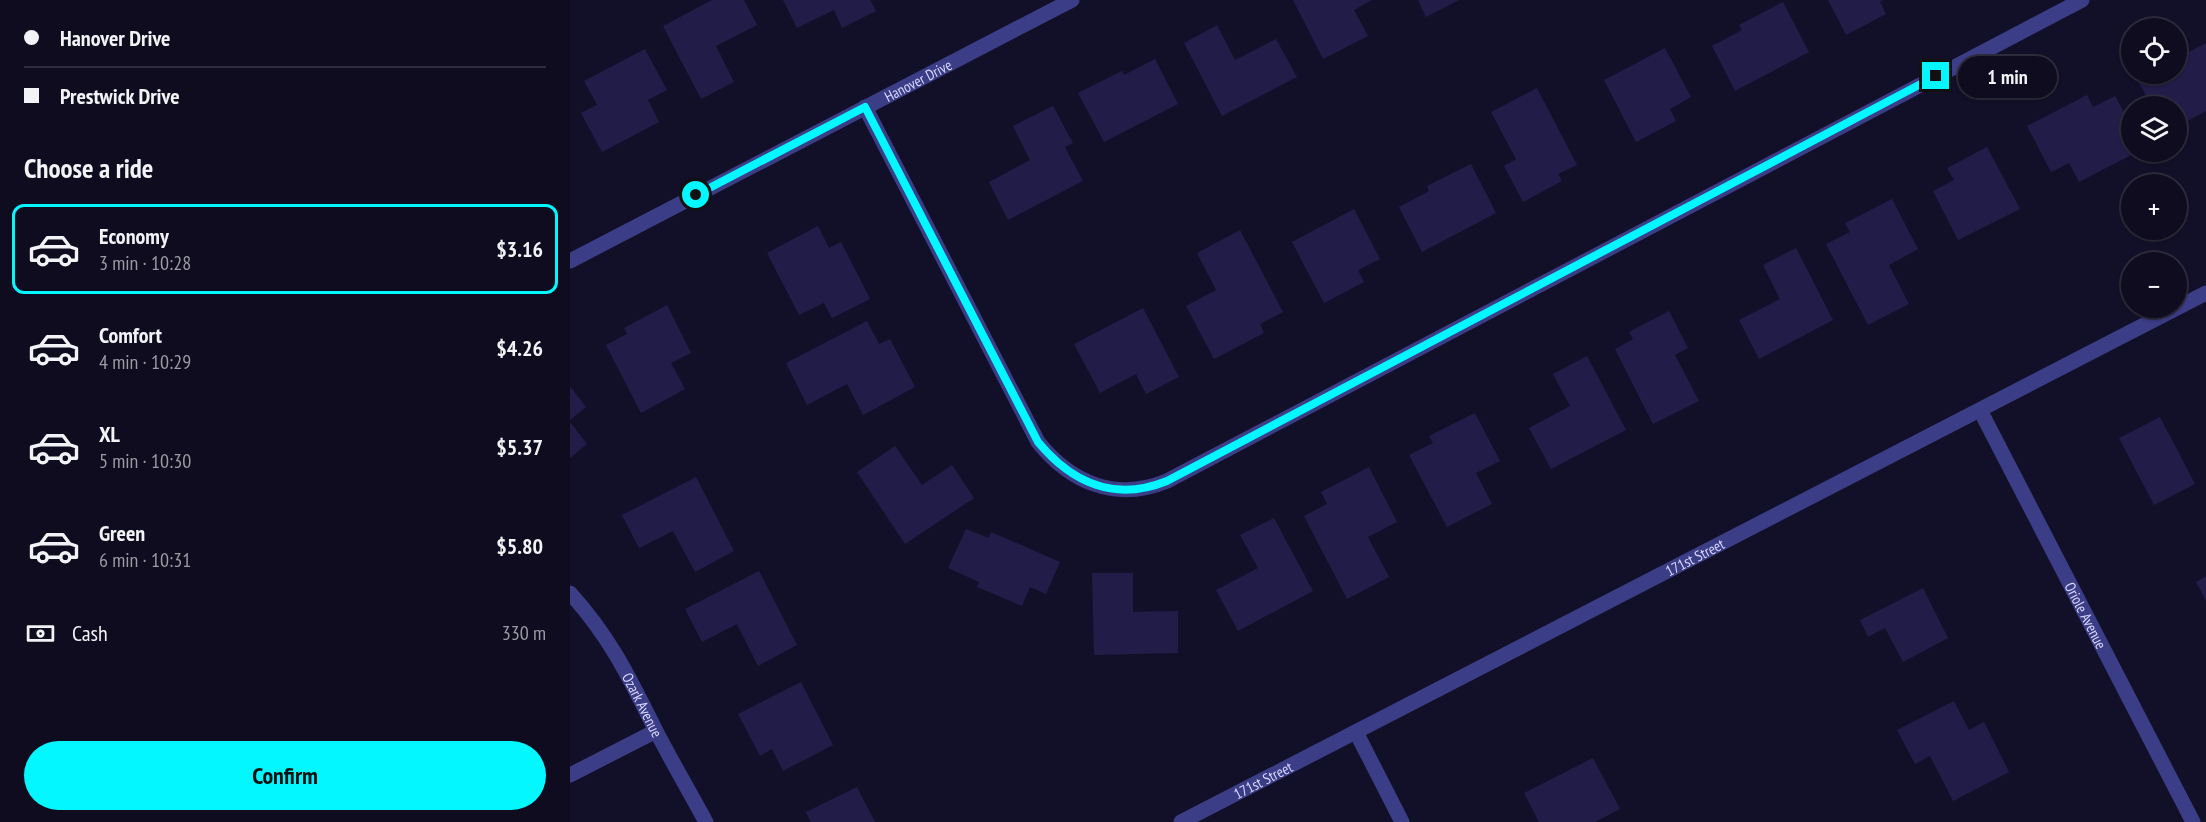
<!DOCTYPE html>
<meta charset="utf-8">
<style>
:root{--surface:#0e0c1e;--page:#171527;--text:#f1f3f6;--muted:#9b9ba4;--line:#2e2c3c;--accent:#03f7fe}
body{margin:0;font-family:"PT Sans Narrow",sans-serif;background:var(--page);color:var(--text);height:100vh;display:flex;flex-direction:column;font-size:22px;white-space:nowrap}
*{box-sizing:border-box;margin:0}
p{font-size:20px;color:var(--muted)}
.icon{flex:none;width:33px;height:33px;fill:none;stroke:currentColor;stroke-width:2;stroke-linecap:round;stroke-linejoin:round}
.map{position:relative;flex:1;overflow:hidden}
.panel{display:flex;flex-direction:column;background:var(--surface);width:570px}
.panel>*{flex:none}
.hud{display:grid;align-content:center;height:132px;padding:0 24px;background:var(--surface)}
.tools{position:absolute;left:1551px;top:18px;display:grid;gap:12px}
.tools a{display:grid;place-items:center;width:66px;height:66px;border-radius:50%;background:var(--surface);box-shadow:0 2px 4px #0004,0 0 0 2px var(--line);font-size:30px}
.end{position:absolute;width:27px;height:27px;margin:-14px;border:8px solid #03f7fe;background:#111;box-shadow:0 0 0 3px #111}
.from{border-radius:50%}
.bubble{position:absolute;height:42px;border-radius:21px;background:var(--surface);box-shadow:0 2px 4px #0004,0 0 0 2px var(--line);font-size:20px;font-weight:800;line-height:42px;text-align:center}
.hud b{display:flex;align-items:center;gap:21px;height:57px;font-size:22px}
.hud b+b{border-top:2px solid var(--line)}
.hud i{width:15px;height:15px;background:var(--text)}
ul{padding:0;list-style:none}
li{display:flex;align-items:center;gap:18px;height:90px;margin:0 12px 9px;padding:0 12px;border:3px solid transparent;border-radius:12px}
li div{flex:1}
li b{display:block;font-size:22px}
li em{font-style:normal;font-weight:800}
li.current{border-color:var(--accent)}
li>.icon{width:54px;height:54px;stroke-width:1.5}
h2{padding:0 24px;font-size:27px;line-height:72px}
.pay{display:flex;align-items:center;gap:15px;height:66px;padding:0 24px;font-size:22px}
.pay p{margin-inline-start:auto}
.action{display:flex;gap:12px;margin-top:auto;padding:12px 24px}
.action a{flex:1;height:69px;border-radius:36px;background:var(--accent);color:#111;font-size:24px;font-weight:800;line-height:69px;text-align:center}
main{display:flex;flex:1;min-height:0}
.map>svg:first-child{display:block}
.building{fill:#221c49}
.lines{fill:none;stroke-linecap:round;stroke-linejoin:round}
.minor{stroke:#3b3d86;stroke-width:15}
.tertiary{stroke:#3b3d86;stroke-width:15}
.route{stroke:#03f7fe;stroke-width:8}
.labels{text-anchor:middle;dominant-baseline:central;stroke-width:5;stroke-linejoin:round;paint-order:stroke}
.street-label{font-size:15px;fill:#d8d7ff;stroke:#121028}
</style>
<main>
<section class="panel">
<div class="hud">
<b><i class="from"></i>Hanover Drive</b>
<b><i></i>Prestwick Drive</b>
</div>
<h2>Choose a ride</h2>
<ul>
<li class="current"><svg class="icon" aria-label="car" viewBox="0 0 24 24"><path d="M5 17H2v-5l4-1 3-4h7l3 4 3 1v5h-3M9 17h6M6 11h13"/><circle cx="7" cy="17" r="2"/><circle cx="17" cy="17" r="2"/></svg><div><b>Economy</b><p>3 min · 10:28</p></div><em>$3.16</em></li>
<li><svg class="icon" aria-label="car" viewBox="0 0 24 24"><path d="M5 17H2v-5l4-1 3-4h7l3 4 3 1v5h-3M9 17h6M6 11h13"/><circle cx="7" cy="17" r="2"/><circle cx="17" cy="17" r="2"/></svg><div><b>Comfort</b><p>4 min · 10:29</p></div><em>$4.26</em></li>
<li><svg class="icon" aria-label="car" viewBox="0 0 24 24"><path d="M5 17H2v-5l4-1 3-4h7l3 4 3 1v5h-3M9 17h6M6 11h13"/><circle cx="7" cy="17" r="2"/><circle cx="17" cy="17" r="2"/></svg><div><b>XL</b><p>5 min · 10:30</p></div><em>$5.37</em></li>
<li><svg class="icon" aria-label="car" viewBox="0 0 24 24"><path d="M5 17H2v-5l4-1 3-4h7l3 4 3 1v5h-3M9 17h6M6 11h13"/><circle cx="7" cy="17" r="2"/><circle cx="17" cy="17" r="2"/></svg><div><b>Green</b><p>6 min · 10:31</p></div><em>$5.80</em></li>
</ul>
<div class="pay"><svg class="icon" aria-label="cash" viewBox="0 0 24 24"><path d="M3 7h18v10H3z"/><circle cx="12" cy="12" r="2"/></svg>Cash<p>330 m</p></div>
<div class="action"><a>Confirm</a></div>
</section>
<div class="map">
<svg width="1636" height="822" viewBox="0 0 1636 822">
<rect width="100%" height="100%" fill="#121028"/>
<g class="building">
<path d="M142 0H174L187 25 146 46 164 82 131 99 93 26Z"/>
<path d="M213 0H300L306 11 272 28 264 10 227 28Z"/>
<path d="M723 0H802L784 10 798 36 753 59Z"/>
<path d="M848 0H889L856 17Z"/>
<path d="M1258 0H1313L1310 2 1316 14 1276 35Z"/>
<path d="M1213 2 1239 52 1165 91 1142 46 1172 30 1169 25Z"/>
<path d="M647 25 665 60 706 39 727 77 652 116 614 43Z"/>
<path d="M1636 43V111L1612 124 1606 113V106H1603L1602 104 1597 106H1582L1564 74H1606V59Z"/>
<path d="M1095 48 1121 97 1100 109 1106 121 1066 142 1034 80Z"/>
<path d="M75 49 97 90 78 100 89 122 32 152 11 113 27 105 14 81Z"/>
<path d="M585 59 608 104 534 142 508 93 552 71 554 75Z"/>
<path d="M967 88 1007 165 988 174 992 181 953 202 934 166 946 159 921 112Z"/>
<path d="M1517 95 1523 107 1545 96 1562 127V152H1567L1509 182 1499 163 1481 172 1457 126Z"/>
<path d="M483 106 503 143 495 147 513 181 438 220 419 182 460 160 443 126Z"/>
<path d="M1417 147 1450 209 1388 240 1363 191 1384 180 1377 168Z"/>
<path d="M901 164 926 213 852 252 829 207 859 191 857 186Z"/>
<path d="M1322 199 1348 249 1319 265 1339 304 1298 325 1256 244 1280 232 1275 223Z"/>
<path d="M784 209 810 259 788 270 794 282 754 303 722 242Z"/>
<path d="M248 226 259 248 271 242 300 299 262 318 254 303 229 315 197 253Z"/>
<path d="M670 230 713 312 690 324 694 333 644 359 616 306 646 290 627 253Z"/>
<path d="M1226 248 1263 320 1189 359 1169 320 1210 299 1193 265Z"/>
<path d="M97 305 121 353 101 363 115 389 71 413 36 345 57 334 54 328Z"/>
<path d="M573 308 609 377 576 394 566 374 530 393 504 344Z"/>
<path d="M1099 311 1118 348 1105 355 1129 401 1083 424 1045 349 1063 339 1059 332Z"/>
<path d="M297 321 309 344 320 339 345 387 293 415 277 384 237 405 216 363Z"/>
<path d="M1017 356 1056 430 981 469 959 428 1000 406 983 374Z"/>
<path d="M0 386 16 407 0 420Z"/>
<path d="M905 413 930 461 906 473 922 504 877 527 839 455 863 443 859 436Z"/>
<path d="M1590 417 1625 484 1584 505 1549 438Z"/>
<path d="M0 422 17 444 0 458Z"/>
<path d="M325 446 352 485 382 465 404 498 335 544 287 472Z"/>
<path d="M799 467 827 522 798 537 819 577 777 599 734 516 757 504 751 492Z"/>
<path d="M126 477 164 551 125 572 103 531 69 548 52 515Z"/>
<path d="M704 518 743 591 668 631 646 590 688 568 670 535Z"/>
<path d="M396 529 419 538 421 532 490 562 476 594 460 587 452 606 407 587 409 582 378 568Z"/>
<path d="M189 571 227 645 188 666 167 624 132 642 115 609Z"/>
<path d="M522 573H563V612L608 611V653L524 655Z"/>
<path d="M1636 576V601L1626 582Z"/>
<path d="M1353 588 1378 638 1333 662 1315 628 1298 637 1290 620Z"/>
<path d="M231 682 263 745 213 771 202 749 190 756 168 714Z"/>
<path d="M1384 701 1399 730 1414 722 1439 772 1383 801 1360 756 1345 764 1327 730Z"/>
<path d="M1023 758 1050 809 1025 822H969L954 793Z"/>
<path d="M287 787 305 822H241L236 812Z"/>
</g>
<g class="lines">
<g class="minor">
<path d="M295 107 468 442C501 483 546 502 597 481L1512 0"/>
<path id="s1" d="M0 261 502 0"/>
<path id="s2" d="M1410 410 1623 822"/>
<path id="s3" d="M0 593C40 637 59 677 85 729 101 760 119 791 136 822"/>
<path d="M786 732 832 822"/>
<path d="M0 775 86 731"/>
</g>
<path class="tertiary" id="s4" d="M611 822 1636 293"/>
</g>
<g class="lines">
<path class="route" d="M126 195 295 107 468 442C502 483 545 502 597 481L1366 76"/>
</g>
<g class="labels">
<g class="street-label">
<text stroke="none"><textPath href="#s1" startOffset="392">Hanover Drive</textPath></text>
<text stroke="none"><textPath href="#s4" startOffset="578">171st Street</textPath></text>
<text stroke="none"><textPath href="#s2" startOffset="231">Oriole Avenue</textPath></text>
<text stroke="none"><textPath href="#s3" startOffset="134">Ozark Avenue</textPath></text>
<text stroke="none"><textPath href="#s4" startOffset="92">171st Street</textPath></text>
</g>
</g>
</svg>
<div class="tools">
<a><svg class="icon" aria-label="locate" viewBox="0 0 24 24"><circle cx="12" cy="12" r="6"/><path d="M12 2v4M12 18v4M2 12h4M18 12h4"/></svg></a>
<a><svg class="icon" aria-label="layers" viewBox="0 0 24 24"><path d="M12 4l9 5-9 5-9-5zM3 14l9 5 9-5"/></svg></a>
<a>+</a>
<a>−</a>
</div>
<i class="end from" style="left:126px;top:195px"></i>
<i class="end" style="left:1366px;top:76px"></i>
<div class="bubble" style="left:1388px;top:56px;width:99px">1 min</div>
</div>
</main>
